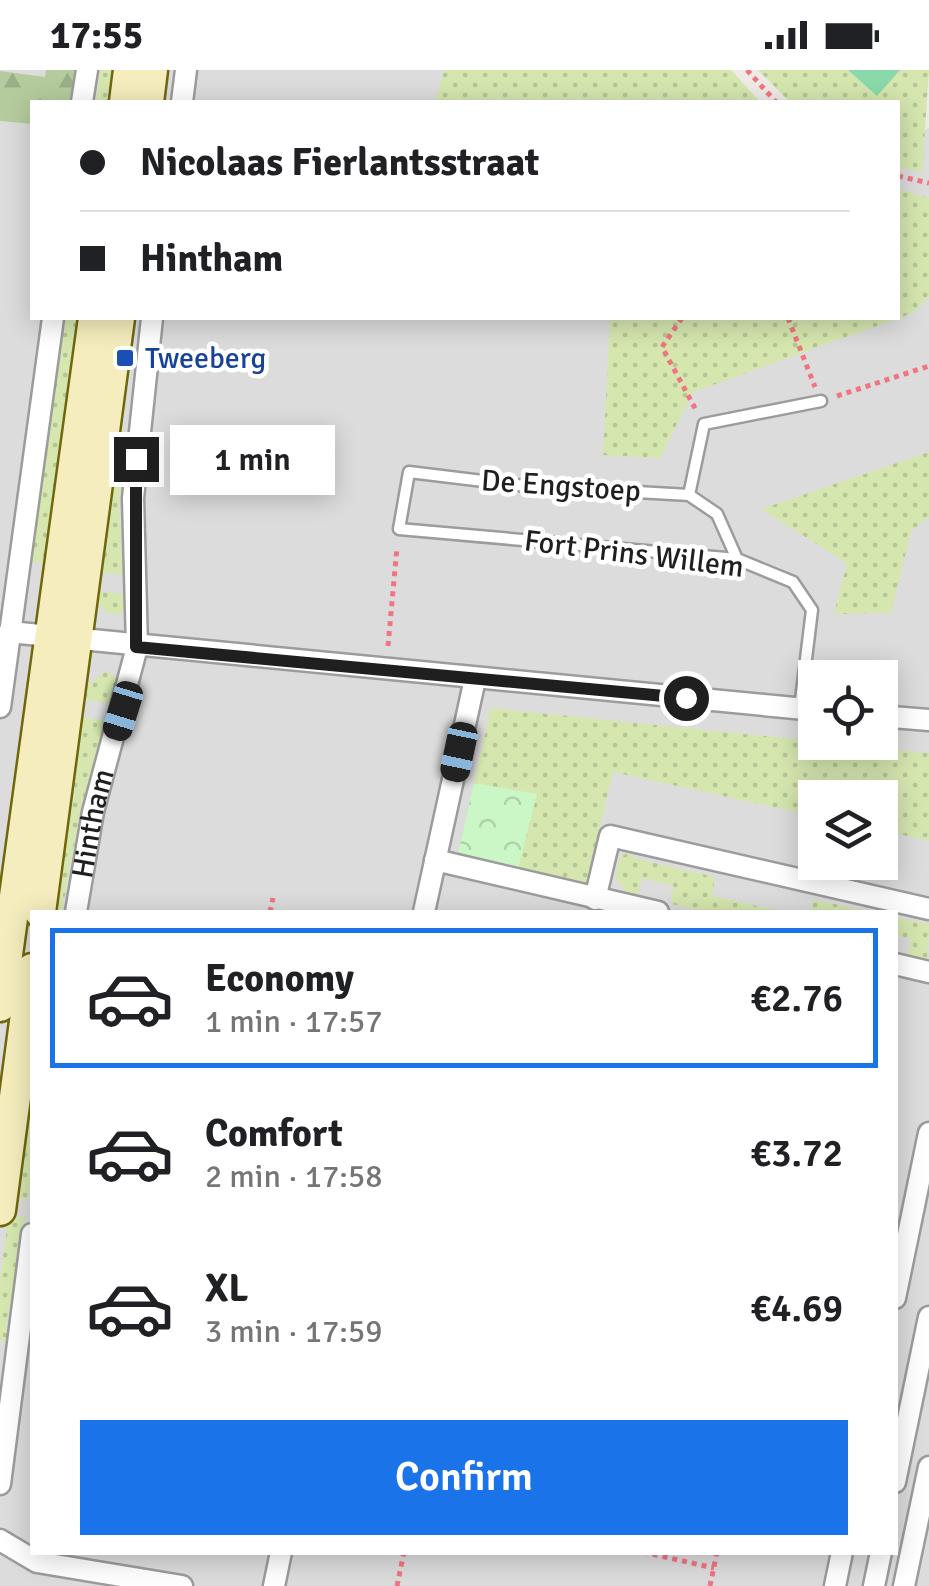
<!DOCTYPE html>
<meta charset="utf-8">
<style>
:root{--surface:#fff;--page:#f2f2f2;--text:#202124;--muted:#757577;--line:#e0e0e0;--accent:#1a73e8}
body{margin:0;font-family:Signika,sans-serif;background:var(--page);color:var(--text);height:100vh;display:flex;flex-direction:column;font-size:38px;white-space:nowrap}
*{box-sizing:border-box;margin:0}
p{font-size:32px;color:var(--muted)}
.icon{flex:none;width:55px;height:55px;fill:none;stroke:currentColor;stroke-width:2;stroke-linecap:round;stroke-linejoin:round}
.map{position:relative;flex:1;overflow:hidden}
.sheet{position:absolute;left:30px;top:840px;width:868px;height:645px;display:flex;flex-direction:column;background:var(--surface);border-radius:0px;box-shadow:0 5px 25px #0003}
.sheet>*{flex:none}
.guide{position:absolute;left:30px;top:30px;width:870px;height:220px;border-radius:0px;box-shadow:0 5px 25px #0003;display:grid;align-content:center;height:220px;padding:0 50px;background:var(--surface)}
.tools{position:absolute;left:798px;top:590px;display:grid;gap:20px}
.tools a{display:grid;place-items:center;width:100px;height:100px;border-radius:0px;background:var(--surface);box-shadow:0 5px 25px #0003;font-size:50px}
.end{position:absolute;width:45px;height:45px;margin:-22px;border:12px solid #1f1f1f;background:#fff;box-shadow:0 0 0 5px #fff}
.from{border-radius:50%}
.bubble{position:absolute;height:70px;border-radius:0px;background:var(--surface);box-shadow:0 5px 25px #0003;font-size:32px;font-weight:600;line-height:70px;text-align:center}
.car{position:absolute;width:30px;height:60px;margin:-30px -15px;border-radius:12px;box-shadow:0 0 8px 2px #0007;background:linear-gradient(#222 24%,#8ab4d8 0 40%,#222 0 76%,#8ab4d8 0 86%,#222 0)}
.guide b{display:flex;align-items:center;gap:35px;height:95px;font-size:38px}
.guide b+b{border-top:2px solid var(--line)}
.guide i{width:25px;height:25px;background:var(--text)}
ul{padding:18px 0 0;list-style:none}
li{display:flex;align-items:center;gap:30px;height:140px;margin:0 20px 15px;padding:0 30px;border:5px solid transparent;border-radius:0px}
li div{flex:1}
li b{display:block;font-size:38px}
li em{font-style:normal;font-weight:600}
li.active{border-color:var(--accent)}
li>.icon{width:90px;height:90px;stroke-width:1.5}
.cta{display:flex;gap:20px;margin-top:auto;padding:20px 50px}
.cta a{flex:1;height:115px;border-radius:0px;background:var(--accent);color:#fff;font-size:40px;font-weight:600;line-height:115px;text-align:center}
.status{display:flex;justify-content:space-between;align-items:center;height:70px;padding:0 50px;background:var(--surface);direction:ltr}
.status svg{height:28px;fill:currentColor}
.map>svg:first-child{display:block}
.residential{fill:#dddcdc;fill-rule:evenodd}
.grass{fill:url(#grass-dots)}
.forest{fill:url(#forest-firs)}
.park{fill:url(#park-crowns)}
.pitch{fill:#89d9aa}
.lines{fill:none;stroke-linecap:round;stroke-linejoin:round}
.lane-casing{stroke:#9c9c9c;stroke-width:15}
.street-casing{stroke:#9c9c9c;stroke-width:25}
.secondary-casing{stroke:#70670c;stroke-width:35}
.path{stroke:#f17580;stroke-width:5;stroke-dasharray:5 5;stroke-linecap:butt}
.lane{stroke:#fff;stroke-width:10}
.street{stroke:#fff;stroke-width:20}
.secondary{stroke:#f5edbd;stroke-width:30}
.route{stroke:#1f1f1f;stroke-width:12}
.transit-dot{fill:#1a4fb4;stroke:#fff;stroke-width:4}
.labels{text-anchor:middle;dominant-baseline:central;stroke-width:9;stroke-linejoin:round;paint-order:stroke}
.transit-label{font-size:30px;fill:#164399;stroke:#fff;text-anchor:start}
.street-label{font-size:30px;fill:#1f1f1f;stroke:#fff}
</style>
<div class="status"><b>17:55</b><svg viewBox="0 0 49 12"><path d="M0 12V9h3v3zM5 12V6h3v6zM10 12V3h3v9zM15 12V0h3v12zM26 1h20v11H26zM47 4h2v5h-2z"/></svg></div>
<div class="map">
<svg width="929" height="1516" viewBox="0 0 929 1516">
<defs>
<pattern id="grass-dots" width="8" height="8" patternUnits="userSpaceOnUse" patternTransform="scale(2.5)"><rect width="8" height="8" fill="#d5e6af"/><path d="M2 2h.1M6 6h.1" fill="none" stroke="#b6c596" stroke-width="1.8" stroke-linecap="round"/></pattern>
<pattern id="forest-firs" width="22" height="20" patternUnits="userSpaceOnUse" patternTransform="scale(2.5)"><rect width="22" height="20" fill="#b4cc9d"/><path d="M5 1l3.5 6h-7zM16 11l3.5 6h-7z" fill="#9aaf87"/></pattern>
<pattern id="park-crowns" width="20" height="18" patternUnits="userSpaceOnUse" patternTransform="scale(2.5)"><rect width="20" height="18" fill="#cbf6c5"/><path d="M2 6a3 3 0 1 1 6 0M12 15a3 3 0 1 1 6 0" fill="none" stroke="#aed2a9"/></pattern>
</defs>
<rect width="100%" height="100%" fill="#efeae6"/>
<path class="residential" d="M0 0H640L659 32H32V248H898V70L929 58V1516H0ZM815 608H880V672H815ZM815 728H880V792H815ZM32 842H895V1482H32Z"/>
<g class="grass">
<path d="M100 0H117L112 32H96Z"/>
<path d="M444 0H731L760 32H435Z"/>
<path d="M758 0H929L922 102 898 97V32H790Z"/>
<path d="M898 119 929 128V226L913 243 693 322 660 388 603 385 610 248H898Z"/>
<path d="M65 248H83L50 494 31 492Z"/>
<path d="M113 360 126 361 119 436 123 505 94 501Z"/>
<path d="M929 382V447L911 461 891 543 834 544 847 493 761 439Z"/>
<path d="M94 520 128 525 129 534 118 545C102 544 99 533 94 520Z"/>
<path d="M107 601 119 610 115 634 79 629 87 615Z"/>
<path d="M491 638 929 683V771L880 760V728H815V746L613 702 584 822 456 793Z"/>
<path d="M77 647 111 651 82 733 62 842H50Z"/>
<path d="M634 781 633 788 715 807 712 826 785 842H708L671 834 674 816 642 808 637 827 628 824 615 807 621 786Z"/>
<path d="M814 830 873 842H809Z"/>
<path d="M895 847 929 854 927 893 907 888 911 869 895 865Z"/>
<path d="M32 972V1096L28 1129 11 1127Z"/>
<path d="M9 1145 26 1147 6 1255 11 1264 7 1271H0V1207Z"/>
</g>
<path class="forest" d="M46 0H77L72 32H32V54L0 51V1L45 7Z"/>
<path class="park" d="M474 713 537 724 516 807 456 793Z"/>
<path class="pitch" d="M848 0H900L877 26Z"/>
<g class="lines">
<g class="lane-casing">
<g id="lane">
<path d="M689 425 704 354 821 331"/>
<path d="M737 489 717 444 689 425 516 415 409 402 399 459 737 489 793 512 812 540 800 638"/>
</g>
</g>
<g class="street-casing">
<g id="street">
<path d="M82 32 87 0"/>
<path d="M182 32 186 0"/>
<path d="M9 562 815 640"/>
<path d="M0 637 53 248"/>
<path d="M880 646 929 650"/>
<path d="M435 790 658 842"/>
<path d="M595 829 610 766 929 839"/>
<path id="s1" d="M76 842 93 742 137 577 133 428 152 248"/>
<path d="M424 842 475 609"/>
<path d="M895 894 929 902"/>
<path d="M895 1228 929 1063"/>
<path d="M895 1412 929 1247"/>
<path d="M0 1414 32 1164"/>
<path d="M0 1470 37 1492 182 1516"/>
<path d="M274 1516 281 1482"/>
<path d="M835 1516 842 1482"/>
<path d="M874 1516 881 1482"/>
<path d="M904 1516 929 1397"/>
</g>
</g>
<g class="secondary-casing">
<g id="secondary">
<path d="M125 32 129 0"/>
<path d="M148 32 152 0"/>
<path d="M40 842 119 248"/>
<path d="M0 936 94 248"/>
<path d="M0 1140 32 899"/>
</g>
</g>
<g class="path">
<path d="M747 0 776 32"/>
<path d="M898 106 929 113"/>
<path d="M682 248 662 277 696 340"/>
<path d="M788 248 815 317"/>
<path d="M837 326 929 296"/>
<path d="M388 576 397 477"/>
<path d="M270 842 273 828"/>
<path d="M643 1482 714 1498"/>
<path d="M397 1516 404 1482"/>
<path d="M710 1516 717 1482"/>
</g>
<use href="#lane" class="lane"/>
<use href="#street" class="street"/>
<use href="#secondary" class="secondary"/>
</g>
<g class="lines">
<path class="route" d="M136 389V577L686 628"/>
</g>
<rect class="transit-dot" x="115" y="278" width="20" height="20" rx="5"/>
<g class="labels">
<g class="transit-label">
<text x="145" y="288">Tweeberg</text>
</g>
<g class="street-label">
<text transform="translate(561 416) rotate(4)">De Engstoep</text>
<text transform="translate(634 484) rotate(7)">Fort Prins Willem</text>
<text stroke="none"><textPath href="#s1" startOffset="90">Hintham</textPath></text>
</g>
</g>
</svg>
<div class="tools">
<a><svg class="icon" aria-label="locate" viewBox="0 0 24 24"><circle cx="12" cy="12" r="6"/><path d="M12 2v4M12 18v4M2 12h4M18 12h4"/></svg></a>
<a><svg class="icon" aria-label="layers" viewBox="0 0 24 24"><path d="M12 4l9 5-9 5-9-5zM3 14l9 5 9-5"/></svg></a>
</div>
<i class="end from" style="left:686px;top:628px"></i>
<i class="end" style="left:136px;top:389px"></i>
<div class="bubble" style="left:170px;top:355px;width:165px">1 min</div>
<i class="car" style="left:123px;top:641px;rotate:197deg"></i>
<i class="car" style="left:459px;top:682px;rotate:192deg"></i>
<div class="guide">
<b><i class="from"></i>Nicolaas Fierlantsstraat</b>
<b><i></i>Hintham</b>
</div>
<section class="sheet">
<ul>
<li class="active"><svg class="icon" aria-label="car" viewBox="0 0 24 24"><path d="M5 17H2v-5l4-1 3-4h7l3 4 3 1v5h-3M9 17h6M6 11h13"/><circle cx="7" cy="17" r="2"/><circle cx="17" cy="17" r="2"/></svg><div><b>Economy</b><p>1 min · 17:57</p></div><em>€2.76</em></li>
<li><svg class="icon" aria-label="car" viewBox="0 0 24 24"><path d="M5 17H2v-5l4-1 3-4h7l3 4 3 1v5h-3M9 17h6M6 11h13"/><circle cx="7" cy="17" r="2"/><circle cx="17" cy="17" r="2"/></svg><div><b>Comfort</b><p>2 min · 17:58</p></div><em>€3.72</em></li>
<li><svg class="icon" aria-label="car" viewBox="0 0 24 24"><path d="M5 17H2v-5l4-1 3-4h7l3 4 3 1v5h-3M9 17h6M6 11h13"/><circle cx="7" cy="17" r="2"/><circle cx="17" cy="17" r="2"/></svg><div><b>XL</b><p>3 min · 17:59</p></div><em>€4.69</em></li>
</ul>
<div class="cta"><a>Confirm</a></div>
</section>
</div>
